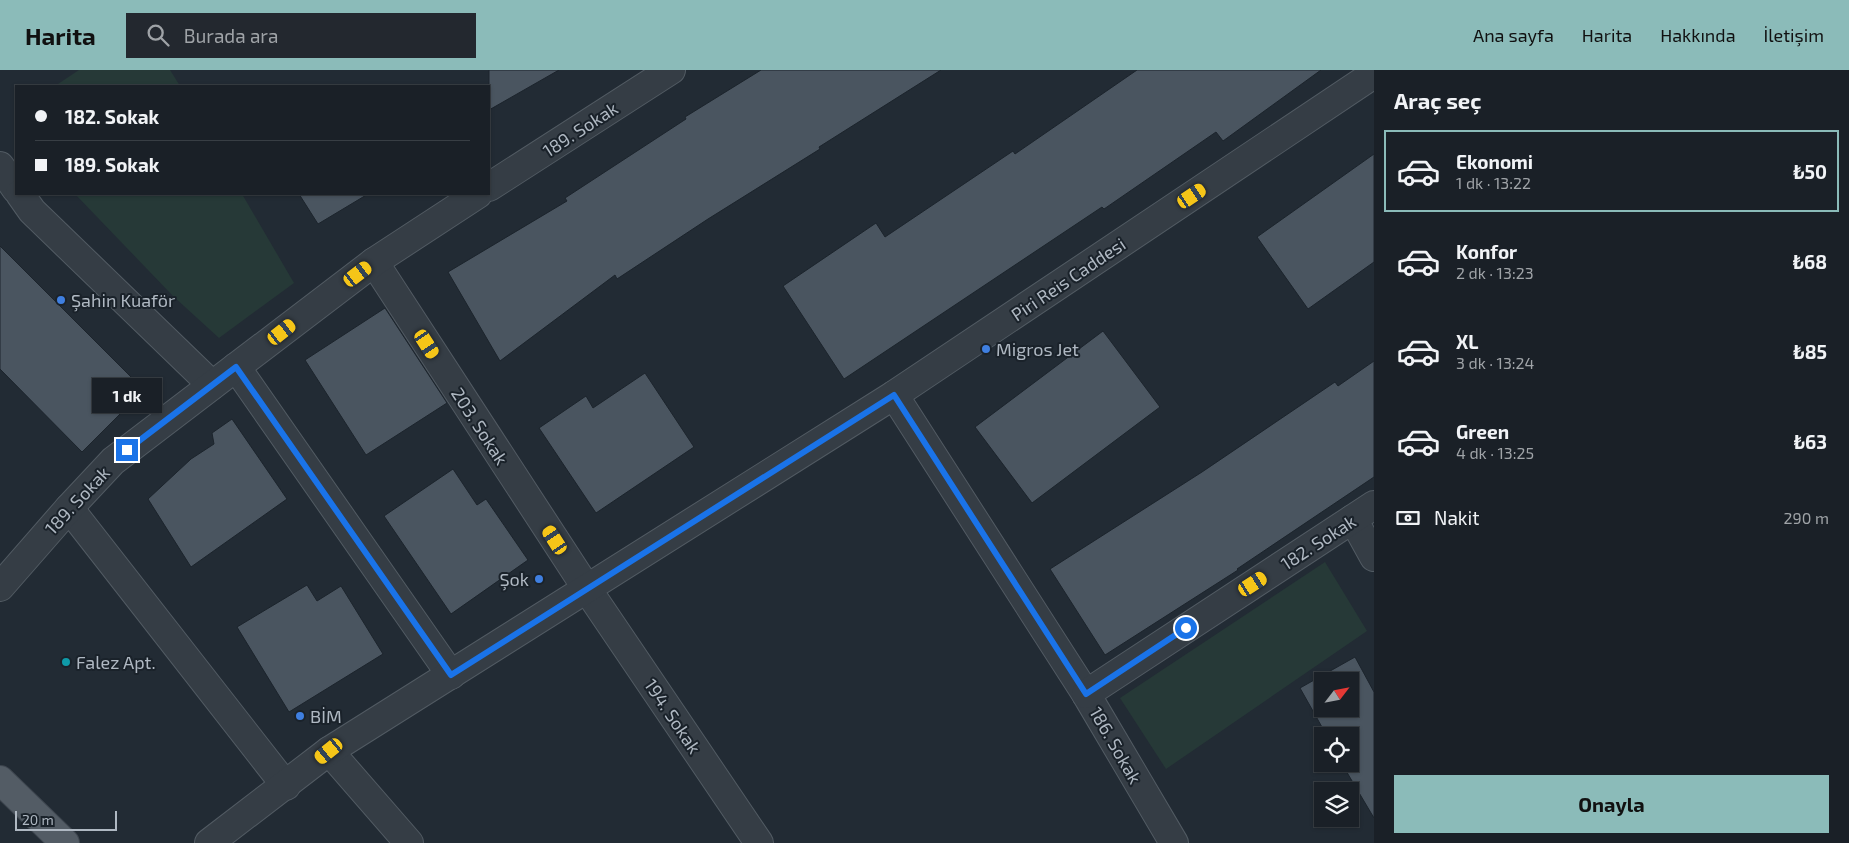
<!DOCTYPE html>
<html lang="tr">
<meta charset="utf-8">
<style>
:root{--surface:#1a2027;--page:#23282f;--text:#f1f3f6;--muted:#9fa3a7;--line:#383e44;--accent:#8bbbb9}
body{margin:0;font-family:"Exo 2",sans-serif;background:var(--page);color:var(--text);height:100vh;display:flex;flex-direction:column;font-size:19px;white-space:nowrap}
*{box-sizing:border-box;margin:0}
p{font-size:16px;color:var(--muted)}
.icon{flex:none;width:28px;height:28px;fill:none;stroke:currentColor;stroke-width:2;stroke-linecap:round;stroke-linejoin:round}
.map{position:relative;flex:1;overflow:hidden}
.details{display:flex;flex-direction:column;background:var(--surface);width:475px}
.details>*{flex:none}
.banner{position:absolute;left:15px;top:15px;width:475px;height:110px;border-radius:0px;box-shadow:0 1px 4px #0004,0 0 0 1px var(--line);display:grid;align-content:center;height:110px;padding:0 20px;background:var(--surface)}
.needle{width:32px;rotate:58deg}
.fabs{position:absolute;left:1314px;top:602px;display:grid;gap:10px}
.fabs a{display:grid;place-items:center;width:45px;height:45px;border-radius:0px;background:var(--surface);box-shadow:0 1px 4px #0004,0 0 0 1px var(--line);font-size:25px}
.scale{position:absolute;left:15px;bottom:12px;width:102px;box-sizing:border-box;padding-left:5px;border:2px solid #afb8c2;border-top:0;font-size:14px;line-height:18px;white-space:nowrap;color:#afb8c2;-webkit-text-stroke:4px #1a222a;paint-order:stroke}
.end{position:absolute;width:22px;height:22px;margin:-11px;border:6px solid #1a73e8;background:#fff;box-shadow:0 0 0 2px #fff}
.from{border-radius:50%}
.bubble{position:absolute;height:35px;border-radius:0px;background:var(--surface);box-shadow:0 1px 4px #0004,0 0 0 1px var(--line);font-size:16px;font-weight:700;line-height:35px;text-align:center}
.car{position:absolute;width:15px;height:30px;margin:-15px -8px;border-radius:6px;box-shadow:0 0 4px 1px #0007;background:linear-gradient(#f5c518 24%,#345 0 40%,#f5c518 0 76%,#345 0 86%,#f5c518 0)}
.banner b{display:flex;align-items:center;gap:18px;height:48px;font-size:19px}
.banner b+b{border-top:1px solid var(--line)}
.banner i{width:12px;height:12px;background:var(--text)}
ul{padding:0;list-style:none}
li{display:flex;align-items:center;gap:15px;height:82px;margin:0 10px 8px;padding:0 10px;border:2px solid transparent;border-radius:0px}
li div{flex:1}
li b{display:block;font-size:19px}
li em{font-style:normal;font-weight:700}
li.on{border-color:var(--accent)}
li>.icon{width:45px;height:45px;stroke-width:1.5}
h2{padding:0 20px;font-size:22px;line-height:60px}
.pay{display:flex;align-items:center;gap:12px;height:55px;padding:0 20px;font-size:19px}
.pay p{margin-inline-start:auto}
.primary-button{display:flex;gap:10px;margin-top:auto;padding:10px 20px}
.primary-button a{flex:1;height:58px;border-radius:0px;background:var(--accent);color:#111;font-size:20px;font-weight:700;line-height:58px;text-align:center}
header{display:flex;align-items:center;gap:30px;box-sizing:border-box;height:70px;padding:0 25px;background:var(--accent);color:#111}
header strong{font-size:24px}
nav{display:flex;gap:28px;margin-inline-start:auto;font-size:18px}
.search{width:350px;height:45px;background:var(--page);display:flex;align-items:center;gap:12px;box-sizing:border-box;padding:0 18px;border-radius:0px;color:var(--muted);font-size:19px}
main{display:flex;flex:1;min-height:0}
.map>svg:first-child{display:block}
.green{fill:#263937}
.building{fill:#4a5560;stroke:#1c242c;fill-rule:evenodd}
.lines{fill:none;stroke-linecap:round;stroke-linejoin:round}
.minor-casing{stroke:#525b63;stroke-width:30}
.tertiary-casing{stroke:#525b63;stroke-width:30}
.primary-casing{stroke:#3e464f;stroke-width:30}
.minor{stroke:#353d45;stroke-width:28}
.tertiary{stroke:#353d45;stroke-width:28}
.primary{stroke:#535c65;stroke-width:28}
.route{stroke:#1a73e8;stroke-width:6}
.shop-dot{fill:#3f7fe0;stroke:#1a222a;stroke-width:2}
.culture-dot{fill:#0f9aa8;stroke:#1a222a;stroke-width:2}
.labels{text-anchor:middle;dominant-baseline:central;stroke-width:4;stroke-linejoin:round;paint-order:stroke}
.street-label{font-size:18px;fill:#afb8c2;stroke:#1a222a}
.poi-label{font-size:18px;fill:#afb8c2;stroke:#1a222a;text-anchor:start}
</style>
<header>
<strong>Harita</strong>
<div class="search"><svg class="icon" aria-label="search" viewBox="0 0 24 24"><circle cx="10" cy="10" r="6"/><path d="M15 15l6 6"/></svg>Burada ara</div>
<nav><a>Ana sayfa</a><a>Harita</a><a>Hakkında</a><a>İletişim</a></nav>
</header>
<main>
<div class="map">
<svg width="1374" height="773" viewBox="0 0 1374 773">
<rect width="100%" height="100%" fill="#222b34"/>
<g class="green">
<path d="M79 0H170L180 16H55Z"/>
<path d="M75 124H242L294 213 219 268 173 226Z"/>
<path d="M1325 492 1367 561 1166 699 1120 628Z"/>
</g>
<g class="building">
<path d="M489 0H559L489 40Z"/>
<path d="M761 0H941L819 77 820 79 708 149 617 209 615 205 500 291 448 202 567 131 565 128 686 49 685 47Z"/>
<path d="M1137 0H1321L1223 71 1216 62 1104 139 1102 137 844 309 783 216 876 153 885 167 1013 81 1015 84Z"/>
<path d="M1374 84V192L1308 239 1257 167Z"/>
<path d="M299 124H368L318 154Z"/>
<path d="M0 176 144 320 82 382 0 299Z"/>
<path d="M385 238 447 333 366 385 305 290Z"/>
<path d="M1103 261 1160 337 1032 433 975 357Z"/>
<path d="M1374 291V407L1237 499 1238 500 1105 585 1050 499 1202 402 1335 312 1338 316Z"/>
<path d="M645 303 694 377 596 443 539 358 586 326 593 338Z"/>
<path d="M232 349 287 429 191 497 148 429 191 389 214 374 212 363Z"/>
<path d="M453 399 477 435 486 429 528 490 451 544 384 446Z"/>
<path d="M307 515 317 531 341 516 383 584 289 642 237 557Z"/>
<path d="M1355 587 1374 622V748L1342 694H1350V666H1327L1300 618ZM1322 611H1350V639H1322Z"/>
</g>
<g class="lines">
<g class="minor-casing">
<g id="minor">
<path d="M0 96 16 119"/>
<path d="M489 117 671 0"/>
<path d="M20 124 32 141 212 315"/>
<path d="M374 192 587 519 759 773"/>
<path d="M236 297 451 605"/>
<path d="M894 325 1086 624 1174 773"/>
<path d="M69 438 286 716"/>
<path d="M1353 449 1374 487"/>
<path d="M0 517 69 438 113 391 374 192 478 124"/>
<path d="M1086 624 1374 435"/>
<path d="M329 681 409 773"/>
</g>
</g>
<g class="tertiary-casing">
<path id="tertiary" d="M209 773 329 681 894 325 1374 4"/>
</g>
<g class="primary-casing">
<path id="primary" d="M0 710 65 773"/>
</g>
<use href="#minor" class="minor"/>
<use href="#tertiary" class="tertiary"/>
<use href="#primary" class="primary"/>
</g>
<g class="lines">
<path class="route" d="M127 380 236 297 451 605 894 325 1086 624 1186 558"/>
</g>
<g class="shop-dot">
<circle cx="61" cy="230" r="5"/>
<circle cx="986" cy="279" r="5"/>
<circle cx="539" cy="509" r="5"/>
<circle cx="300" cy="646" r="5"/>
</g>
<circle class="culture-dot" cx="66" cy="592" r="5"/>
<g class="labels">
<g class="street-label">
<text transform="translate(580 59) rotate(-33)">189. Sokak</text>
<text transform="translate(1068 209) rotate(-34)">Piri Reis Caddesi</text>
<text transform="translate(480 356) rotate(57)">203. Sokak</text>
<text transform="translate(77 430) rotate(-47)">189. Sokak</text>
<text transform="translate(1318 472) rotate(-33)">182. Sokak</text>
<text transform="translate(673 646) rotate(56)">194. Sokak</text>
<text transform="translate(1116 675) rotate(60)">186. Sokak</text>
</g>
<g class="poi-label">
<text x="71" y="230">Şahin Kuaför</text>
<text x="996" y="279">Migros Jet</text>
<text x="529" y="509" text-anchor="end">Şok</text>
<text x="76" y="592">Falez Apt.</text>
<text x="310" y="646">BİM</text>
</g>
</g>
</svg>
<div class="fabs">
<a><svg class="needle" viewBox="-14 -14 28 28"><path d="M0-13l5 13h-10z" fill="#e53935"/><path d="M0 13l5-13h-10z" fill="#9fa3a7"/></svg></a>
<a><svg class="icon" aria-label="locate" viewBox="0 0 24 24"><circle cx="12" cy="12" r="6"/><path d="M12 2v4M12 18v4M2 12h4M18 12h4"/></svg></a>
<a><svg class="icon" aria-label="layers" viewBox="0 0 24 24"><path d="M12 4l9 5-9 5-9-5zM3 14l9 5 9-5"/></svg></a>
</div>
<div class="scale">20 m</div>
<i class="end from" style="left:1186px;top:558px"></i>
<i class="end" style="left:127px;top:380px"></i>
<div class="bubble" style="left:92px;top:308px;width:70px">1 dk</div>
<i class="car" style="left:1192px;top:126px;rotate:56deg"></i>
<i class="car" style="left:358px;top:204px;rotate:53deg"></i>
<i class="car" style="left:282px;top:262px;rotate:52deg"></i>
<i class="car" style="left:427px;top:274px;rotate:147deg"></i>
<i class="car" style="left:555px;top:470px;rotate:327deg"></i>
<i class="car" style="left:1253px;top:514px;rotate:57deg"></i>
<i class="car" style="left:329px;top:681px;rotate:231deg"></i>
<div class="banner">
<b><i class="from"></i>182. Sokak</b>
<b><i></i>189. Sokak</b>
</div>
</div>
<section class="details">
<h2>Araç seç</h2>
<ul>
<li class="on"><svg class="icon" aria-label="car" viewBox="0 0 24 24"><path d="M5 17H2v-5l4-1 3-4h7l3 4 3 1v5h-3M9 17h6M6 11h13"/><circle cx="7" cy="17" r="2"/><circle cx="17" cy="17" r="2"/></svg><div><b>Ekonomi</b><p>1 dk · 13:22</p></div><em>₺50</em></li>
<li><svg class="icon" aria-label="car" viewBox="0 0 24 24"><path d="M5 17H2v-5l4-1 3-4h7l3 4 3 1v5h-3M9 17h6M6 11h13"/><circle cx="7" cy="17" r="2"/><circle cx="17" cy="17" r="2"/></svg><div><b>Konfor</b><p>2 dk · 13:23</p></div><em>₺68</em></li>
<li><svg class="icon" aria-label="car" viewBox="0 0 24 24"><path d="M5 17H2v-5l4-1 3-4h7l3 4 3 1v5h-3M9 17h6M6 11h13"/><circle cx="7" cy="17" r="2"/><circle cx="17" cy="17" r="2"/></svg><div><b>XL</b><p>3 dk · 13:24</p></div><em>₺85</em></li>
<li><svg class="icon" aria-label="car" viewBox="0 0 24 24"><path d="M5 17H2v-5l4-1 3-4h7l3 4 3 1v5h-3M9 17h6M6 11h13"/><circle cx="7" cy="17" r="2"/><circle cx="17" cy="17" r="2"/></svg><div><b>Green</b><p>4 dk · 13:25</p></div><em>₺63</em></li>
</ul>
<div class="pay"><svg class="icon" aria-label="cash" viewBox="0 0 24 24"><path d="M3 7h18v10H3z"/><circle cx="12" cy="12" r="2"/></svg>Nakit<p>290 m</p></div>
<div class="primary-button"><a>Onayla</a></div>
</section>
</main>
